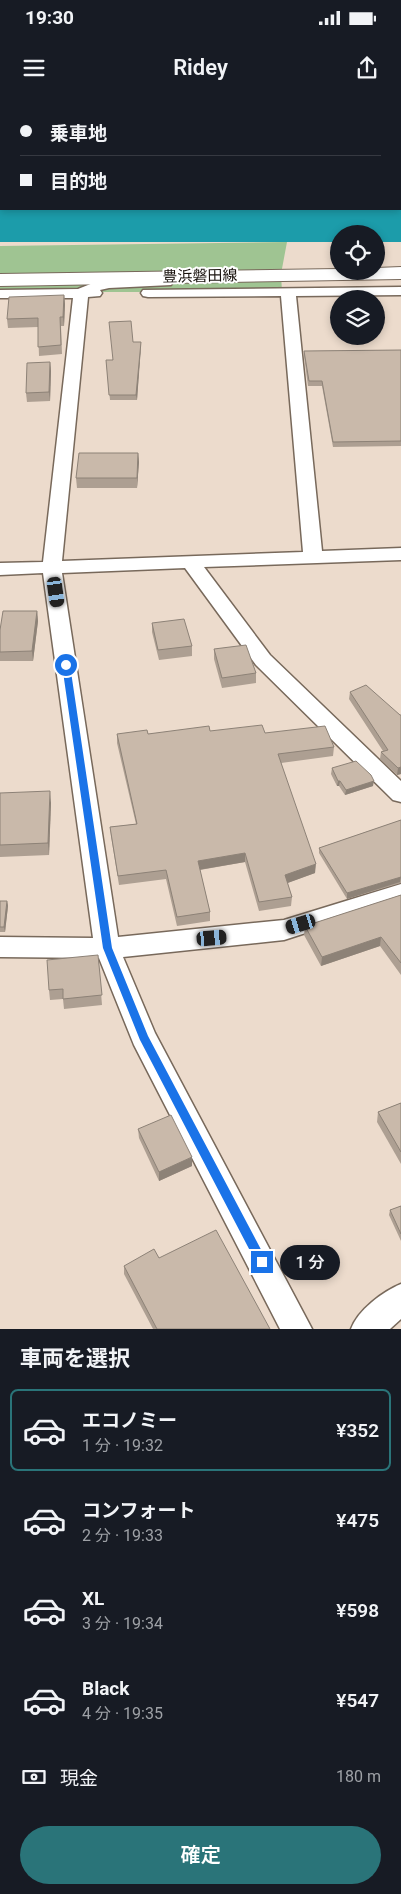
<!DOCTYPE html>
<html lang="ja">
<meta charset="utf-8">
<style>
:root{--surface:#171b24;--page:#20242c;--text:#f1f3f6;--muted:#9ea1a6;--line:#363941;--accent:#2a7479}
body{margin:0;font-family:Roboto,"Noto Sans JP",sans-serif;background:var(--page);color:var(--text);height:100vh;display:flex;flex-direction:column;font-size:19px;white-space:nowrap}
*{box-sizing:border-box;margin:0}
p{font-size:16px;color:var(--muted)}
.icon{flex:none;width:28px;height:28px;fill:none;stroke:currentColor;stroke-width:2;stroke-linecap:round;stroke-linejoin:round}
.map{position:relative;height:1229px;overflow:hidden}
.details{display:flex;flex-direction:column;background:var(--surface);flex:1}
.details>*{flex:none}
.hud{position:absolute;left:0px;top:0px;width:401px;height:110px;box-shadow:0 2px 8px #0003;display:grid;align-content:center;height:110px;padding:0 20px;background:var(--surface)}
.buttons{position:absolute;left:330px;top:125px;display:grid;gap:10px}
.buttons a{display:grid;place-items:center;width:55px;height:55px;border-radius:50%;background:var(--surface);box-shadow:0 2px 8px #0003;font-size:25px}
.end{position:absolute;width:22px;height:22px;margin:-11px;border:6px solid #1a73e8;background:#fff;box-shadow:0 0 0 2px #fff}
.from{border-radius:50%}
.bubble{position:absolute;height:35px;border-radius:18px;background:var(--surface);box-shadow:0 2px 8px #0003;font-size:16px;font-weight:600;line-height:35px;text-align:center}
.car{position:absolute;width:15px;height:30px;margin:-15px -8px;border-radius:6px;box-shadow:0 0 4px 1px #0007;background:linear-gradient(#222 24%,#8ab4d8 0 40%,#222 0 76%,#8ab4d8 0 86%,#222 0)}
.hud b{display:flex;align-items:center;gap:18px;height:48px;font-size:19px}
.hud b+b{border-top:1px solid var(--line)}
.hud i{width:12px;height:12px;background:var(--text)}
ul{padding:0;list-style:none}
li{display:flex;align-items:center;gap:15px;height:82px;margin:0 10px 8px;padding:0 10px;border:2px solid transparent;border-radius:8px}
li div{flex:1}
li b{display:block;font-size:19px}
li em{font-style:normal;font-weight:600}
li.current{border-color:var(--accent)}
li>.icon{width:45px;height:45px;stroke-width:1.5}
h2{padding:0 20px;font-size:22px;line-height:60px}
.pay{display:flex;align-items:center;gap:12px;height:55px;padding:0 20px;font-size:19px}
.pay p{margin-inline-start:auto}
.button{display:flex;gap:10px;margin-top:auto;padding:10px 20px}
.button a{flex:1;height:58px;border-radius:30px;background:var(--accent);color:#fff;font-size:20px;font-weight:600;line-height:58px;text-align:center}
.status{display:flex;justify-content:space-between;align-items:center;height:35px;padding:0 25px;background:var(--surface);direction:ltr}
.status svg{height:14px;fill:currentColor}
header{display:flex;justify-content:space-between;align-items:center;height:65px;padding:0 20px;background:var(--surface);font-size:22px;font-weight:600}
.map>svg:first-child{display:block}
.green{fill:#9fc492}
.water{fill:#1c9caa;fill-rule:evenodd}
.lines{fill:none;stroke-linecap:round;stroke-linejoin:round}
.minor-casing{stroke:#78695b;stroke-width:3}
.secondary-casing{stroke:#78695b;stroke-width:2}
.trunk-casing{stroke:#78695b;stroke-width:2}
.minor{fill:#fff;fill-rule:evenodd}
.secondary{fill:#fff;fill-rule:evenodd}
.trunk{fill:#fff;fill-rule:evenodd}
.wall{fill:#ad9f92}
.shaded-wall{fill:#8d8277}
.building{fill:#c9b9aa;stroke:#8d8277}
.route{fill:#1a73e8}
.labels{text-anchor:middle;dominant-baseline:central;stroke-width:4;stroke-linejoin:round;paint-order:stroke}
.far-street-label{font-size:15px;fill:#16100b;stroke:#fff}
</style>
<div class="status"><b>19:30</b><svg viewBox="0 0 49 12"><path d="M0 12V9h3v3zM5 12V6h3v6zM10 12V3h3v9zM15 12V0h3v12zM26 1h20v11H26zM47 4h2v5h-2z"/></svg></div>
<header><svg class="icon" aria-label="menu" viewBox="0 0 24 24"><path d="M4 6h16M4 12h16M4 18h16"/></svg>Ridey<svg class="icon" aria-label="share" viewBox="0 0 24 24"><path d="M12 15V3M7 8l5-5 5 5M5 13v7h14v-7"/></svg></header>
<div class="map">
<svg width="401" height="1229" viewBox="0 0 401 1229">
<rect width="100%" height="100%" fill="#ecdbcc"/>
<path class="green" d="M287 142 281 174 282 192H0V146Z"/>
<path class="water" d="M0 0H401V142H376V134H339V142H0ZM1 1H400V109H1Z"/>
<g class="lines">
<g class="minor-casing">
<g id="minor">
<path d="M166 178 171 179 173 182 171 185 109 188 100 190 102 193 100 196 88 197 62 461 303 452 281 196 148 197 143 196 141 193 143 190 401 187V195L296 196 322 451 401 448V460L204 467 270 555 401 681V702L393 700 256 565 185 468 62 473 118 837 284 820 401 784V802L284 840 123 857 155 933 312 1229H280L134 945 99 858 0 857V837L93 838 43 473 0 475V463L43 462 73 198H0V190L78 189 93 183 109 180Z"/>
<path d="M401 1184V1219L390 1229H351C358 1210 382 1192 401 1184Z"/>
</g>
</g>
<g class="secondary-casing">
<path id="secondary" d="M401 167V179L0 186V174L339 169V171H376V168Z"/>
</g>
<g class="trunk-casing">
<rect id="trunk" x="17" y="0" width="14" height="1"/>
</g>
<use href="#minor" class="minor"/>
<use href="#secondary" class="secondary"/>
<use href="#trunk" class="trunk"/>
</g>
<g class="wall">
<path d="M64 195 65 204 64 226H61L62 254 39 256 38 227 8 228 7 219Z"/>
<path d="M133 242H141L137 300H110L106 260H112Z"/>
<path d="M401 250V346L333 347 322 286H308L304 256V251Z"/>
<path d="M50 262 51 271 50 301 27 302 26 293Z"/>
<path d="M138 353 139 362 137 388H77L76 378Z"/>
<path d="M37 511 38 521 33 561H0V530Z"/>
<path d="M152 523 192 546V556L159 560 152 532Z"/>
<path d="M214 549 256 573V583L222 588 214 559Z"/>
<path d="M350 592 400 615H401V674L397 675 380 659 381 652 383 651 349 599Z"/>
<path d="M210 631 265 633 334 647 333 656 281 663 315 773 287 783 292 797 291 806 259 811 245 762 200 770 210 812V821L177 826 166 779 119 785 111 736 110 727 136 724 117 643V634H148Z"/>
<path d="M332 668 373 686 345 695 339 686H337L331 674Z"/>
<path d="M0 693 51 703 49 755 0 757Z"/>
<path d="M401 720V783L347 799 319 753V748Z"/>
<path d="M401 795V875L380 846 321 866 304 835 305 826Z"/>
<path d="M0 801H7L8 806 5 832H0Z"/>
<path d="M98 855 102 905 64 909 63 899 50 900 49 890Z"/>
<path d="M401 1003V1064L377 1022 378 1012Z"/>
<path d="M138 1029 192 1066 159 1081 139 1038Z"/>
<path d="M401 1106V1141L389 1115 390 1110Z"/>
<path d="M159 1158 270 1229H153L124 1174V1166Z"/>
</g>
<g class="shaded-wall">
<path d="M64 195 65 204 64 226 63 217Z"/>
<path d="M141 242V247L137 300 136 295Z"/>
<path d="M50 262 51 271 50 301 49 292Z"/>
<path d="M138 353 139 362 137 388V378Z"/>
<path d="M37 511 38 521 33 561 32 551Z"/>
<path d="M401 667V674L397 675 398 668Z"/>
<path d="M338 681H340L339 686H337Z"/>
<path d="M374 681 373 686 345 695 346 690Z"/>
<path d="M50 691 51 703 49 755 48 743Z"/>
<path d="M245 753V762L198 770V761Z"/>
<path d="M316 764 315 773 285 784V775Z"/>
<path d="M401 777 400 782 347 799V793Z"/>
<path d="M7 801 8 806 5 832 4 827Z"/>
<path d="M381 837 380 846 321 866 322 857Z"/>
<path d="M192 1057V1066L159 1081V1072Z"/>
</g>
<g class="building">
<path d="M64 195 63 217H60L61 245 38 247V218L7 219 9 197Z"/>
<path d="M131 221 133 242H141L136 295H109L106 260H113L109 222Z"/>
<path d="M401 250V341L333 342 322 281H309L304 251Z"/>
<path d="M50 262 49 292 26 293 27 263Z"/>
<path d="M79 353H138L137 378H76Z"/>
<path d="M3 511H37L32 551 0 552V530Z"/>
<path d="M184 519 192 546 158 550 152 523Z"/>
<path d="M246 545 256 573 222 578 214 549Z"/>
<path d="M366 585 400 615H401V667L398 668 381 652 388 650 350 592Z"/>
<path d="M262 625 265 633 325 626 334 647 278 654 316 764 285 775 292 797 259 802 245 753 198 761 210 812 177 817 166 770 118 776 110 727 137 724 117 634 147 630 148 634 209 626 210 631Z"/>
<path d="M356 661 371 675 374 681 346 690 340 681H338L332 668Z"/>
<path d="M50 691 48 743 0 745V693Z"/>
<path d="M401 720V777L347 793 319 748Z"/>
<path d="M401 795V863L381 837 322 857 305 826Z"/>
<path d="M0 801H7L4 827H0Z"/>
<path d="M98 855 102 895 63 899V889L49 890 47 860Z"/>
<path d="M401 1003V1052L378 1012Z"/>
<path d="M171 1015 192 1057 159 1072 138 1029Z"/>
<path d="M401 1106V1134L390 1110Z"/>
<path d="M216 1130 270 1229H157L124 1166 154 1149 159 1158Z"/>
</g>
<path class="route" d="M66 562 70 565 112 848 148 936 266 1159 268 1162 266 1166 262 1168 258 1166 140 940 103 848 62 565Z"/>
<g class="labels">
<g class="far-street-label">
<text transform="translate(200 176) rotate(-1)">豊浜磐田線</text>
</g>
</g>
</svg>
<div class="buttons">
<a><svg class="icon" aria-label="locate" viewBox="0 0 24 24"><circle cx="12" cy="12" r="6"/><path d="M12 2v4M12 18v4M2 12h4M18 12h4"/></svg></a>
<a><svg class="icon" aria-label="layers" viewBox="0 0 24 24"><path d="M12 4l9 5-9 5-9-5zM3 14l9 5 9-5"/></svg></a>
</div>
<i class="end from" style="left:66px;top:565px"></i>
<i class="end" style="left:262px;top:1162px"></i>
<div class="bubble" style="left:280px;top:1145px;width:60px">1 分</div>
<i class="car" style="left:56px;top:492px;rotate:172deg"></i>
<i class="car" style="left:301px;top:824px;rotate:253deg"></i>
<i class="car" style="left:212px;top:838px;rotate:85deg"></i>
<div class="hud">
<b><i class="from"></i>乗車地</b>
<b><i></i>目的地</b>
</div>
</div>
<section class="details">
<h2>車両を選択</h2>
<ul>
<li class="current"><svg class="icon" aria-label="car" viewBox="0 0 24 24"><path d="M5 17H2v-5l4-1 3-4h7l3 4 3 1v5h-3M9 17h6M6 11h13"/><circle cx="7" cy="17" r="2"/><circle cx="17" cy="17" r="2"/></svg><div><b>エコノミー</b><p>1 分 · 19:32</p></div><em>¥352</em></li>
<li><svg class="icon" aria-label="car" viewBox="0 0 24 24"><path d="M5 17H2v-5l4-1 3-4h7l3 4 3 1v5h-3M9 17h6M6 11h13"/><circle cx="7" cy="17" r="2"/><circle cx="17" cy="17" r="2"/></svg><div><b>コンフォート</b><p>2 分 · 19:33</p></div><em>¥475</em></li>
<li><svg class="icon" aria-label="car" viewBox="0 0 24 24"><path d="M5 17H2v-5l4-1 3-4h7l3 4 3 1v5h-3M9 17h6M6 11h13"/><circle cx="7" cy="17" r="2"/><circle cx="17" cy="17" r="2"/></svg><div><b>XL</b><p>3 分 · 19:34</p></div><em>¥598</em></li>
<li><svg class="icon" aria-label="car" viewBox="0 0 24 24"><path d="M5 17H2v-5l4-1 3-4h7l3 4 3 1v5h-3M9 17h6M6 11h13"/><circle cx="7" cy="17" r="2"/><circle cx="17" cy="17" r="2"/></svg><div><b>Black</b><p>4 分 · 19:35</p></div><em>¥547</em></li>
</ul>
<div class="pay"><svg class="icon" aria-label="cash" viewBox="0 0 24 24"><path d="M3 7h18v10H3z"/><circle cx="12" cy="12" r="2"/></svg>現金<p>180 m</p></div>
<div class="button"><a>確定</a></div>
</section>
